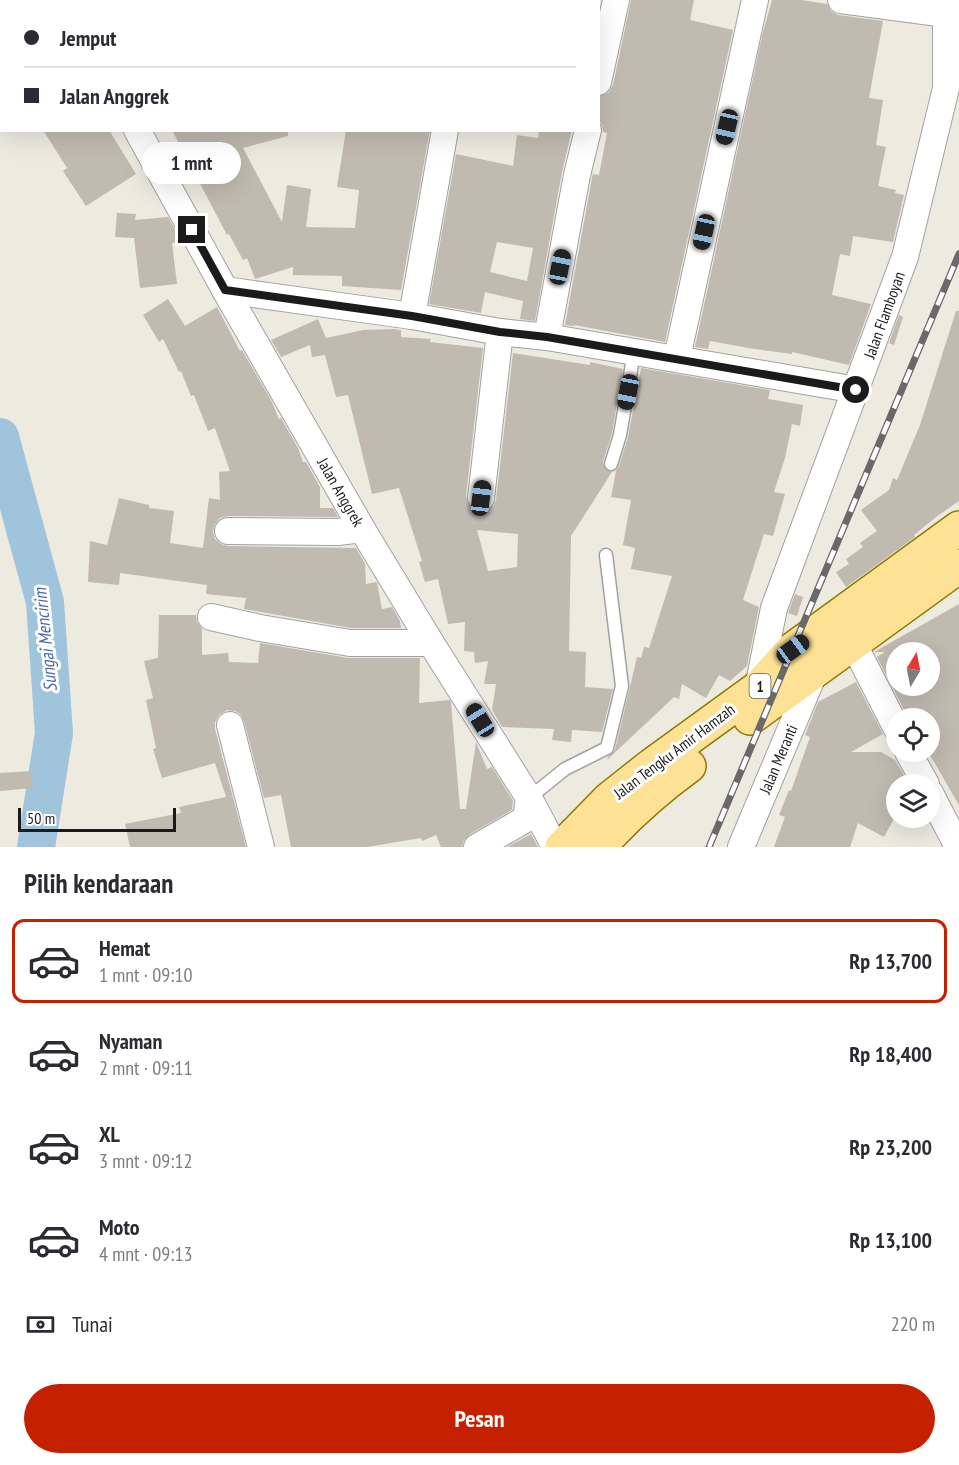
<!DOCTYPE html>
<html lang="id">
<meta charset="utf-8">
<style>
:root{--surface:#fff;--page:#f7f7f7;--text:#2b2b33;--muted:#7c7c81;--line:#e1e1e2;--accent:#c52000}
body{margin:0;font-family:"PT Sans Narrow",sans-serif;background:var(--page);color:var(--text);height:100vh;display:flex;flex-direction:column;font-size:22px;white-space:nowrap}
*{box-sizing:border-box;margin:0}
p{font-size:20px;color:var(--muted)}
.icon{flex:none;width:33px;height:33px;fill:none;stroke:currentColor;stroke-width:2;stroke-linecap:round;stroke-linejoin:round}
.map{position:relative;height:847px;overflow:hidden}
.drawer{display:flex;flex-direction:column;background:var(--surface);flex:1}
.drawer>*{flex:none}
.banner{position:absolute;left:0px;top:0px;width:600px;height:132px;box-shadow:0 6px 24px #0002;display:grid;align-content:center;height:132px;padding:0 24px;background:var(--surface)}
.needle{width:39px;rotate:10deg}
.controls{position:absolute;left:886px;top:642px;display:grid;gap:12px}
.controls a{display:grid;place-items:center;width:54px;height:54px;border-radius:50%;background:var(--surface);box-shadow:0 6px 24px #0002;font-size:30px}
.scale{position:absolute;left:18px;bottom:15px;width:158px;box-sizing:border-box;padding-left:6px;border:3px solid #1b1b1b;border-top:0;font-size:16px;line-height:21px;white-space:nowrap;color:#1b1b1b;-webkit-text-stroke:4px #fff;paint-order:stroke}
.end{position:absolute;width:27px;height:27px;margin:-14px;border:8px solid #1b1b1b;background:#fff;box-shadow:0 0 0 3px #fff}
.from{border-radius:50%}
.bubble{position:absolute;height:42px;border-radius:21px;background:var(--surface);box-shadow:0 6px 24px #0002;font-size:20px;font-weight:600;line-height:42px;text-align:center}
.car{position:absolute;width:18px;height:36px;margin:-18px -9px;border-radius:8px;box-shadow:0 0 4px 2px #0007;background:linear-gradient(#222 24%,#8ab4d8 0 40%,#222 0 76%,#8ab4d8 0 86%,#222 0)}
.banner b{display:flex;align-items:center;gap:21px;height:57px;font-size:22px}
.banner b+b{border-top:2px solid var(--line)}
.banner i{width:15px;height:15px;background:var(--text)}
ul{padding:0;list-style:none}
li{display:flex;align-items:center;gap:18px;height:84px;margin:0 12px 9px;padding:0 12px;border:3px solid transparent;border-radius:12px}
li div{flex:1}
li b{display:block;font-size:22px}
li em{font-style:normal;font-weight:600}
li.active{border-color:var(--accent)}
li>.icon{width:54px;height:54px;stroke-width:1.5}
h2{padding:0 24px;font-size:27px;line-height:72px}
.pay{display:flex;align-items:center;gap:15px;height:66px;padding:0 24px;font-size:22px}
.pay p{margin-inline-start:auto}
.primary-button{display:flex;gap:12px;margin-top:auto;padding:12px 24px}
.primary-button a{flex:1;height:69px;border-radius:36px;background:var(--accent);color:#fff;font-size:24px;font-weight:600;line-height:69px;text-align:center}
.map>svg:first-child{display:block}
.lines{fill:none;stroke-linecap:round;stroke-linejoin:round}
.river{stroke:#9fc4dc;stroke-width:38}
.building{fill:#c1bab0;fill-rule:evenodd}
.lane-casing{stroke:#a2a2a2;stroke-width:15}
.street-casing{stroke:#a2a2a2;stroke-width:28}
.primary-casing{stroke:#917900;stroke-width:36}
.lane{stroke:#fff;stroke-width:12}
.street{stroke:#fff;stroke-width:26}
.primary{stroke:#fde194;stroke-width:33}
.rail-casing{stroke:#696969;stroke-width:7}
.rail{stroke:#fff;stroke-width:4.5;stroke-dasharray:14;stroke-linecap:butt}
.route{stroke:#1b1b1b;stroke-width:8}
.labels{text-anchor:middle;dominant-baseline:central;stroke-width:6;stroke-linejoin:round;paint-order:stroke}
.shield{fill:#fff;stroke:#5f5f5f;stroke-width:1.5}
.shield-label{font-size:15px;font-weight:bold;fill:#1b1b1b}
.street-label{font-size:16px;fill:#1b1b1b;stroke:#fff}
.water-label{font-size:18px;font-style:italic;fill:#4769aa;stroke:#fff}
</style>
<div class="map">
<svg width="959" height="847" viewBox="0 0 959 847">
<rect width="100%" height="100%" fill="#edeae0"/>
<g class="lines">
<path class="river" d="M0 437 45 602 54 733 36 847"/>
</g>
<g class="building">
<path d="M631 0H694L690 20 733 30 665 342 574 325V326L565 325 592 178 593 174 599 175 607 133 603 132 602 125 598 119V97L609 92 613 85Z"/>
<path d="M772 0H802L827 4 831 11 838 15 883 21 869 98 883 100 876 145 886 147 878 186 896 190 895 193 904 195 893 242 853 236 850 256 840 254 832 295 871 304 849 365 792 352V354L748 348 710 341 708 349 695 347 762 36Z"/>
<path d="M43 130H109L136 174 86 206 63 171 67 168Z"/>
<path d="M172 130H288V136L243 148 282 222 287 185 311 189 306 227 355 228 359 190 337 187 346 130H430L401 290 342 286V276L293 275V267L255 279 247 258 243 260 229 234 227 235Z"/>
<path d="M539 130H572L562 172 535 321 520 319 523 301 485 292 481 313 429 304 456 154 513 166 517 135 538 138ZM497 242 533 248 527 281 490 272Z"/>
<path d="M117 213 136 214 135 220 168 217 182 242 172 243 177 284 140 288 134 238 115 237Z"/>
<path d="M168 299 185 326 217 307 240 351 242 350 271 400 279 419 281 418 298 448 303 462H306L320 487V508H333L338 517 228 516 220 518 215 524 213 531 215 539 221 544 228 546 356 548 365 564 366 584 377 582 382 609 392 607 400 621 401 628H351L250 610 244 609 246 598 206 594 207 585 120 573 119 585 88 582 90 541 107 545 119 498 149 505V508L174 511 170 543 203 548 209 498 220 500 219 472 230 471 215 428 208 431 194 395 191 396 181 371 179 372 163 339 159 342 143 315Z"/>
<path d="M956 311H959V501L936 517 914 535 915 537 846 587 836 572 849 564 846 559 863 547 860 543 877 531 861 510 889 490 893 478 897 480 920 425Z"/>
<path d="M899 315 903 317 894 345 889 343Z"/>
<path d="M318 319 326 338 363 330 394 329 401 330V337L431 339 430 342 483 348 466 496 468 504 473 510 479 513 487 511 493 506 496 500 513 353 590 365V362L623 369 612 433 603 462 605 469 612 472 571 536 569 651 586 652 585 687 613 689 602 732 572 730 571 742 552 740 554 729 502 727 492 710 496 684H484L488 661 475 663 474 652 464 651 465 622 448 624 438 579 425 582 419 562 422 561 399 488 372 494 348 395 336 397 325 355 312 357 310 345 281 357 271 340ZM477 530 518 534 517 567 488 571Z"/>
<path d="M641 368 770 390 768 399 803 405 800 426 792 424 785 458 774 492 785 494 773 536 764 534 743 600 759 607 747 666 730 681 719 675 706 698 682 684 679 699 674 697 607 760 608 757 615 750 637 657 641 658 644 647 649 648 672 576 631 569 635 548 623 545 631 500 611 497 616 471 619 466 628 437Z"/>
<path d="M795 594 803 597 797 616 788 613Z"/>
<path d="M959 604V805L930 755V718H908L877 657 885 652H874ZM897 652H930V686H897Z"/>
<path d="M159 615H196L197 622 202 629V655L228 653 229 662 258 663 260 643 348 658H420L419 703 450 700 451 703 460 809H466L476 742 487 769 492 767 513 801 512 810 470 834 464 840 462 847H441L436 835 422 841 421 838 367 847H291L281 795 264 798 244 721 240 714 235 711 227 710 219 715 215 722V729L246 847H130L125 824 181 813 179 807 226 797 215 763 162 778 153 749 156 748 146 700 153 698 144 661 158 658Z"/>
<path d="M856 682 883 734 851 752H881L895 760 904 775 897 784V813L884 837 858 823 850 847H774L785 817 779 815 789 790 791 791 810 737 805 735 818 702Z"/>
<path d="M32 771 33 788 0 791V773Z"/>
<path d="M531 834 538 847H507Z"/>
</g>
<g class="lines">
<g class="lane-casing">
<g id="lane">
<path d="M611 464 620 435 634 352"/>
<path d="M529 798 565 769 607 748 622 686 606 555"/>
</g>
</g>
<g class="street-casing">
<g id="street">
<path d="M61 0 62 2"/>
<path d="M841 0 946 14"/>
<path d="M468 2 469 0"/>
<path d="M598 82 616 0"/>
<path d="M137 130 225 290 362 529 431 643 529 798 555 847"/>
<path d="M225 290 412 316 500 332 547 337 857 390"/>
<path d="M412 316 445 130"/>
<path d="M547 337 577 175 588 130"/>
<path d="M677 358 755 0"/>
<path d="M481 498 500 332"/>
<path d="M228 531 338 532 362 529"/>
<path d="M211 617 260 628 350 643H431"/>
<path d="M853 643 897 729"/>
<path d="M758 688 774 608 905 257 946 88V0"/>
<path d="M230 725 261 847"/>
<path d="M908 752 926 784"/>
<path d="M930 793 958 847"/>
<path d="M477 847 526 819 529 798"/>
<path d="M741 847 815 671"/>
</g>
</g>
<g class="primary-casing">
<g id="primary">
<path d="M750 718 959 566"/>
<path d="M562 847 609 799 652 765 758 688 793 649 959 528"/>
<path d="M599 847C626 817 656 790 689 766"/>
</g>
</g>
<use href="#lane" class="lane"/>
<use href="#street" class="street"/>
<use href="#primary" class="primary"/>
<g class="rail-casing">
<path id="rail" d="M709 847 959 254"/>
</g>
<use href="#rail" class="rail"/>
</g>
<g class="lines">
<path class="route" d="M192 230 225 290 412 316 500 332 547 337 856 390"/>
</g>
<g class="labels">
<rect class="shield" x="749.5" y="674" width="21" height="24" rx="4.5"/>
<g class="shield-label">
<text x="760" y="686">1</text>
</g>
<g class="street-label">
<text transform="translate(884 315) rotate(-70)">Jalan Flamboyan</text>
<text transform="translate(341 492) rotate(60)">Jalan Anggrek</text>
<text transform="translate(674 751) rotate(-37)">Jalan Tengku Amir Hamzah</text>
<text transform="translate(778 759) rotate(-67)">Jalan Meranti</text>
</g>
<g class="water-label">
<text transform="translate(45 640) rotate(-96)">Sungai Mencirim</text>
</g>
</g>
</svg>
<div class="controls">
<a><svg class="needle" viewBox="-14 -14 28 28"><path d="M0-13l5 13h-10z" fill="#e53935"/><path d="M0 13l5-13h-10z" fill="#7c7c81"/></svg></a>
<a><svg class="icon" aria-label="locate" viewBox="0 0 24 24"><circle cx="12" cy="12" r="6"/><path d="M12 2v4M12 18v4M2 12h4M18 12h4"/></svg></a>
<a><svg class="icon" aria-label="layers" viewBox="0 0 24 24"><path d="M12 4l9 5-9 5-9-5zM3 14l9 5 9-5"/></svg></a>
</div>
<div class="scale">50 m</div>
<i class="end from" style="left:856px;top:390px"></i>
<i class="end" style="left:192px;top:230px"></i>
<div class="bubble" style="left:142px;top:142px;width:99px">1 mnt</div>
<i class="car" style="left:727px;top:127px;rotate:193deg"></i>
<i class="car" style="left:704px;top:232px;rotate:192deg"></i>
<i class="car" style="left:560px;top:267px;rotate:11deg"></i>
<i class="car" style="left:628px;top:392px;rotate:191deg"></i>
<i class="car" style="left:481px;top:498px;rotate:7deg"></i>
<i class="car" style="left:793px;top:649px;rotate:54deg"></i>
<i class="car" style="left:480px;top:720px;rotate:328deg"></i>
<div class="banner">
<b><i class="from"></i>Jemput</b>
<b><i></i>Jalan Anggrek</b>
</div>
</div>
<section class="drawer">
<h2>Pilih kendaraan</h2>
<ul>
<li class="active"><svg class="icon" aria-label="car" viewBox="0 0 24 24"><path d="M5 17H2v-5l4-1 3-4h7l3 4 3 1v5h-3M9 17h6M6 11h13"/><circle cx="7" cy="17" r="2"/><circle cx="17" cy="17" r="2"/></svg><div><b>Hemat</b><p>1 mnt · 09:10</p></div><em>Rp 13,700</em></li>
<li><svg class="icon" aria-label="car" viewBox="0 0 24 24"><path d="M5 17H2v-5l4-1 3-4h7l3 4 3 1v5h-3M9 17h6M6 11h13"/><circle cx="7" cy="17" r="2"/><circle cx="17" cy="17" r="2"/></svg><div><b>Nyaman</b><p>2 mnt · 09:11</p></div><em>Rp 18,400</em></li>
<li><svg class="icon" aria-label="car" viewBox="0 0 24 24"><path d="M5 17H2v-5l4-1 3-4h7l3 4 3 1v5h-3M9 17h6M6 11h13"/><circle cx="7" cy="17" r="2"/><circle cx="17" cy="17" r="2"/></svg><div><b>XL</b><p>3 mnt · 09:12</p></div><em>Rp 23,200</em></li>
<li><svg class="icon" aria-label="car" viewBox="0 0 24 24"><path d="M5 17H2v-5l4-1 3-4h7l3 4 3 1v5h-3M9 17h6M6 11h13"/><circle cx="7" cy="17" r="2"/><circle cx="17" cy="17" r="2"/></svg><div><b>Moto</b><p>4 mnt · 09:13</p></div><em>Rp 13,100</em></li>
</ul>
<div class="pay"><svg class="icon" aria-label="cash" viewBox="0 0 24 24"><path d="M3 7h18v10H3z"/><circle cx="12" cy="12" r="2"/></svg>Tunai<p>220 m</p></div>
<div class="primary-button"><a>Pesan</a></div>
</section>
